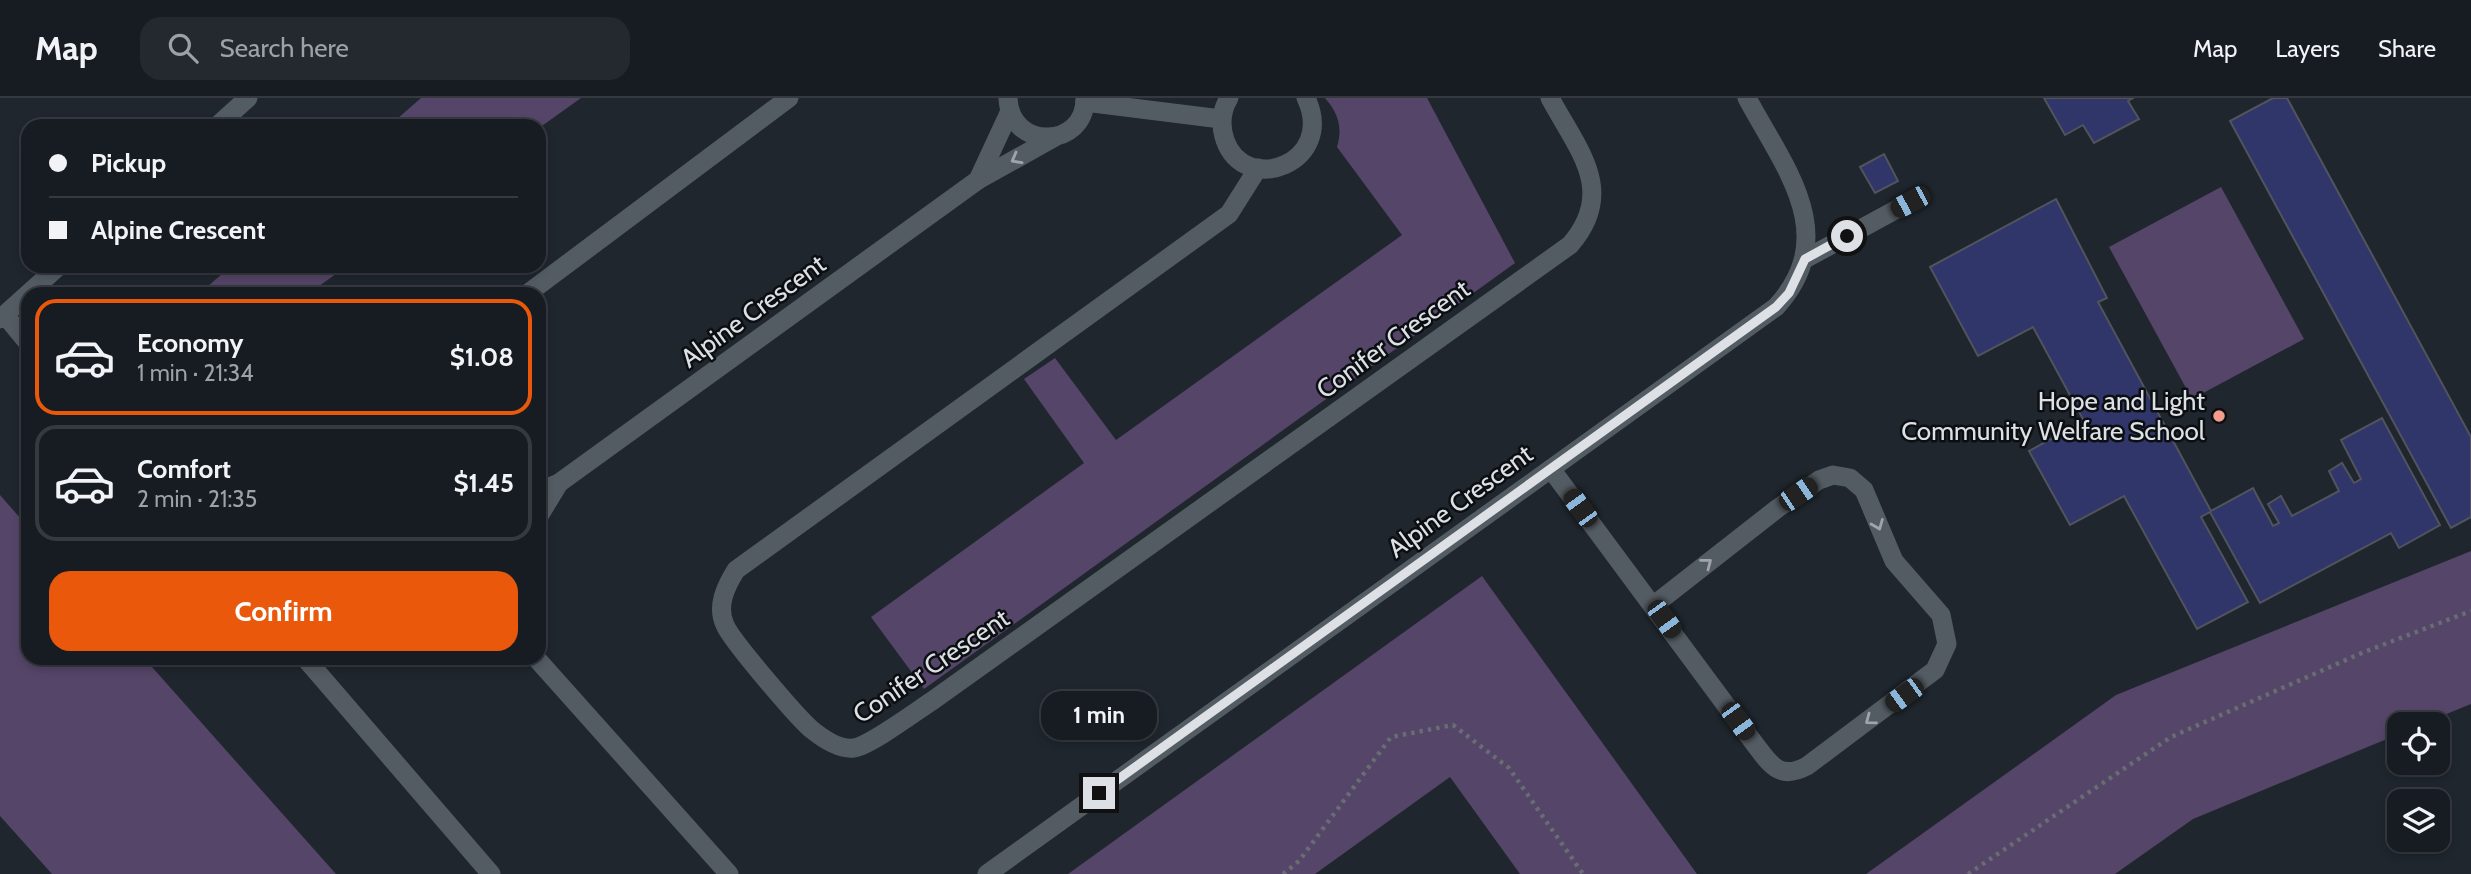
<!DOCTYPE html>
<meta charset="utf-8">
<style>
:root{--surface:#171c22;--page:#24292f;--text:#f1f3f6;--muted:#9ea1a5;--line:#363a40;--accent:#ea580c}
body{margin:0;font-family:Cabin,sans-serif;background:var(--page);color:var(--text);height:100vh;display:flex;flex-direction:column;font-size:26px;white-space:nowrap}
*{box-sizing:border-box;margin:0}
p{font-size:23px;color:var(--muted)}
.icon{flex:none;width:38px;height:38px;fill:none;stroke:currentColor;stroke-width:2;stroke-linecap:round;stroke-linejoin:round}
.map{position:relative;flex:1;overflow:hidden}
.panel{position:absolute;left:21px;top:189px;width:525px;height:378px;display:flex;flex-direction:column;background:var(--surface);border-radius:21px;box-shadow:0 4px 10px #0003,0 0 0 2px var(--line)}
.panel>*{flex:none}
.banner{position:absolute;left:21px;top:21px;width:525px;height:154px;border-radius:21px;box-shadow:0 4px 10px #0003,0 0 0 2px var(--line);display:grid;align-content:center;height:154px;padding:0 28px;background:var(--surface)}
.fabs{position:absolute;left:2387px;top:614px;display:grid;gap:14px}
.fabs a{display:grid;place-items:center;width:63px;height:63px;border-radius:14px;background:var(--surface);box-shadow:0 4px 10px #0003,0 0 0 2px var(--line);font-size:35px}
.end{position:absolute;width:32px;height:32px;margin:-16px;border:9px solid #dde1e6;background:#111;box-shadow:0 0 0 4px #111}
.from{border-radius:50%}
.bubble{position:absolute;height:49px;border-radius:21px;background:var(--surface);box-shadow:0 4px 10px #0003,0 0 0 2px var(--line);font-size:23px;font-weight:700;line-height:49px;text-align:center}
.car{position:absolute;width:21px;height:42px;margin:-21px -10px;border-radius:9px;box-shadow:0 0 5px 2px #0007;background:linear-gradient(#222 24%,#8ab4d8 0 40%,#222 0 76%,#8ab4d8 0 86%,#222 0)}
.banner b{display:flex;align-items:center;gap:24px;height:66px;font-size:26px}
.banner b+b{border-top:2px solid var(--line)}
.banner i{width:18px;height:18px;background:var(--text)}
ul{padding:12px 0 0;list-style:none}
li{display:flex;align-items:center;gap:21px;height:116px;margin:0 14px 10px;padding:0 14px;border:4px solid var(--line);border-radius:21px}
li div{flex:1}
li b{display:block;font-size:26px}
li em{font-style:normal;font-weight:700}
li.active{border-color:var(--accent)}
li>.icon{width:63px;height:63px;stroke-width:1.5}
.action{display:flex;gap:14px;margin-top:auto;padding:14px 28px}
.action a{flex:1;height:80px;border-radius:21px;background:var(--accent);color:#fff;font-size:28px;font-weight:700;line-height:80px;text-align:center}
header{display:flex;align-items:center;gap:42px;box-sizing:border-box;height:98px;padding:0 35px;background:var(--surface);border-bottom:2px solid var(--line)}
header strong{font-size:33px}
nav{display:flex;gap:38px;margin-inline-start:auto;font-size:24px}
.search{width:490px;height:63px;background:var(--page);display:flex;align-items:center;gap:18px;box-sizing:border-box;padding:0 24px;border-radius:21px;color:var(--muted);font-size:26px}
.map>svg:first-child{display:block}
.green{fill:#554568}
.building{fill:#30366a;stroke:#51535d;stroke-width:2}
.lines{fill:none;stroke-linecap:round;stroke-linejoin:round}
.path{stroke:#676d73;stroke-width:4.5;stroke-dasharray:3.5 5;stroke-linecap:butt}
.service{stroke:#545c63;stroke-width:19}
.minor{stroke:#545c63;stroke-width:19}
.oneway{stroke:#9fa5ab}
.route{stroke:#dde1e6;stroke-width:9}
.poi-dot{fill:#f59d8d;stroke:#0c0f12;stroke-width:2.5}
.labels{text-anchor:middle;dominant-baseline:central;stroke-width:5;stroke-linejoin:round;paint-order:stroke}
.street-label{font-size:26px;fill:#dde1e6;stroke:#0c0f12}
.poi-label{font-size:26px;fill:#dde1e6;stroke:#0c0f12;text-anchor:end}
</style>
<header>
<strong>Map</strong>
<div class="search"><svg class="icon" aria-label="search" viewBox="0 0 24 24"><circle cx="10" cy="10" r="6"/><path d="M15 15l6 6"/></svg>Search here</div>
<nav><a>Map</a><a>Layers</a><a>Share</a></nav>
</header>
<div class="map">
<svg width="2471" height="776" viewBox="0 0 2471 776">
<rect width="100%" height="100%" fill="#1f262d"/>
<g class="green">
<path d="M421 0H581L539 30 389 28Z"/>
<path d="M1325 0H1427L1515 165 924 591 871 519 1084 365 1024 281 1055 260 1116 342 1402 137 1337 49C1343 29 1338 15 1325 0Z"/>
<path d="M2221 89 2304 241 2192 301 2109 149Z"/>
<path d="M231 168H347L308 196H199Z"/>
<path d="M0 397 28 429V560H144L336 776H52L0 718Z"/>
<path d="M2471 453V606L2422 626H2399V636L2193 721 2115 776H1866L2116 597Z"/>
<path d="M1482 478 1697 776H1520L1450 679 1315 776H1068Z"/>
</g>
<g class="building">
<path d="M2044 0H2133L2128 3 2139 21 2094 45 2083 27 2065 37Z"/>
<path d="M2273 0H2287L2471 339V419L2451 430 2230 23Z"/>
<path d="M1884 56 1898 83 1875 95 1860 69Z"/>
<path d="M2056 101 2107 200 2098 204 2211 413 2253 390 2273 428 2279 425 2268 406 2281 398 2292 418 2339 393 2329 373 2342 365 2354 385 2361 381 2341 342 2382 320 2440 427 2399 450 2391 435 2260 505 2210 414 2201 419 2248 504 2197 531 2124 398 2070 427 2029 353 2084 323 2033 229 1978 258 1930 169Z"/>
</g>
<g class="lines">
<g class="path">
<path d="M1283 776 1299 763 1391 639 1453 627 1509 670 1583 776"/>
<path d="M1968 776 2171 639 2364 554 2471 513"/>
</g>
<path class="service" d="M1805 161 1910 104"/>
<g class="minor">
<path d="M1008 0C1010 53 1086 51 1085 0"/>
<path d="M1229 0C1221 13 1220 27 1225 42 1245 99 1337 65 1306 0"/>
<path d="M1085 4 1221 21"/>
<path d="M217 28 248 0"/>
<path d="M1258 70 1229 116 736 472C726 488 716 508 725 527 731 542 797 619 811 631 822 640 839 652 854 650 871 647 915 614 932 603L1570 147C1617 93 1578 52 1550 0"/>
<path d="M978 82 1010 13"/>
<path d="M527 196 789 0"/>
<path d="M5 217 28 245"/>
<path d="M0 221 59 168"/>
<path d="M1551 371 1754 645C1770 666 1779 683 1807 668L1935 572 1947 546 1941 517 1894 463 1864 392 1850 380 1833 377 1819 382 1778 410 1654 507"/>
<path d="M539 393 559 385 978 82 1055 39"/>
<path d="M539 418 559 385"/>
<path d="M305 560 491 776"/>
<path d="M536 560 729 776"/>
<path d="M987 776 1776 209C1842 137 1784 69 1747 0"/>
</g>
</g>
<defs><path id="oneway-chevron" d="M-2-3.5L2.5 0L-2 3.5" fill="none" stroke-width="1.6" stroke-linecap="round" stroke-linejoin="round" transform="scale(1.75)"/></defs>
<g class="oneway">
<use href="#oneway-chevron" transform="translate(1016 61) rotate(151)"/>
<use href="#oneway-chevron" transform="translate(1878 427) rotate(68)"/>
<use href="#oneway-chevron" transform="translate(1707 465) rotate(-38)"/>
<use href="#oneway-chevron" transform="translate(1870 622) rotate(143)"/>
</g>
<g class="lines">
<path class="route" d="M1099 695 1776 209 1789 195 1805 161 1847 138"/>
</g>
<circle class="poi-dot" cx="2219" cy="318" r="7"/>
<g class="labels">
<g class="street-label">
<text transform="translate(753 213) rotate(-36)">Alpine Crescent</text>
<text transform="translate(1393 241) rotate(-36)">Conifer Crescent</text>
<text transform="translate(1460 403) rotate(-36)">Alpine Crescent</text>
<text transform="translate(931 568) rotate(-34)">Conifer Crescent</text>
</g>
<g class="poi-label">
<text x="2205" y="303">Hope and Light<tspan x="2205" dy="30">Community Welfare School</tspan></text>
</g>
</g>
</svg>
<div class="fabs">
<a><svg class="icon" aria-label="locate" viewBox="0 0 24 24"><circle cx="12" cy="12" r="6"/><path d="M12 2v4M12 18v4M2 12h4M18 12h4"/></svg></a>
<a><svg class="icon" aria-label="layers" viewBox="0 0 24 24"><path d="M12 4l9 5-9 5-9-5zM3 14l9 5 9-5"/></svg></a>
</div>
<i class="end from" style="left:1847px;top:138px"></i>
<i class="end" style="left:1099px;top:695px"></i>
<div class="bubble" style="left:1041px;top:593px;width:116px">1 min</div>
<i class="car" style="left:1910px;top:104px;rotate:242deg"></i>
<i class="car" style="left:1798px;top:396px;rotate:56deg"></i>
<i class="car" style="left:1580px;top:410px;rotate:324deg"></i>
<i class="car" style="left:1664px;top:521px;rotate:144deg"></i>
<i class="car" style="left:1904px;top:597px;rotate:234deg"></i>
<i class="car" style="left:1738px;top:623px;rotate:144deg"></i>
<div class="banner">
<b><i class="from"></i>Pickup</b>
<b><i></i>Alpine Crescent</b>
</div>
<section class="panel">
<ul>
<li class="active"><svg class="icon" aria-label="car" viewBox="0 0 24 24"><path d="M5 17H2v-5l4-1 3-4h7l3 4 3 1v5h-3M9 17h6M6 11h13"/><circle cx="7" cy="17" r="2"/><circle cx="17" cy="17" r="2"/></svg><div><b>Economy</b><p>1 min · 21:34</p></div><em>$1.08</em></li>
<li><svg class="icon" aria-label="car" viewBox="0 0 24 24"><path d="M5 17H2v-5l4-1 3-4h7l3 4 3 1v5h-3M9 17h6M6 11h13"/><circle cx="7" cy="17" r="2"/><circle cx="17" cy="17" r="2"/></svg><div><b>Comfort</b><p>2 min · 21:35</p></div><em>$1.45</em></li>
</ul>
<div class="action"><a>Confirm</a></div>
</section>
</div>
